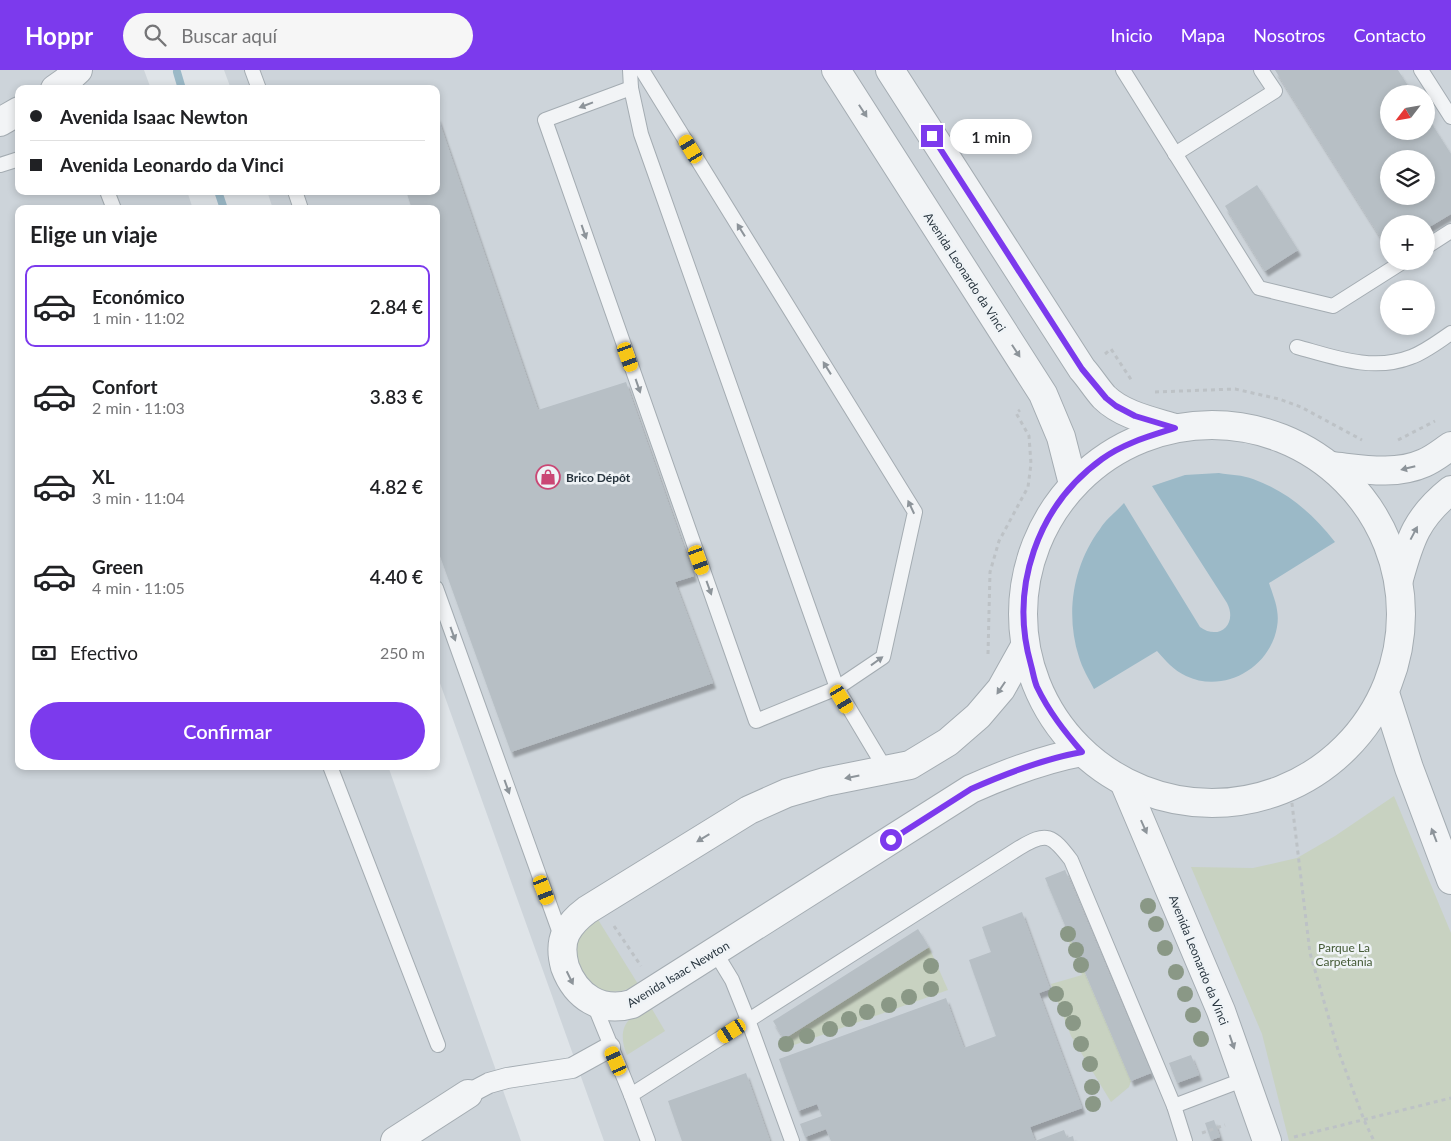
<!DOCTYPE html>
<html lang="es">
<meta charset="utf-8">
<style>
:root{--surface:#fff;--page:#f6f6f6;--text:#202124;--muted:#757577;--line:#e0e0e0;--accent:#7c3aed}
body{margin:0;font-family:Lato,sans-serif;background:var(--page);color:var(--text);height:100vh;display:flex;flex-direction:column;font-size:19px;white-space:nowrap}
*{box-sizing:border-box;margin:0}
p{font-size:16px;color:var(--muted)}
.icon{flex:none;width:28px;height:28px;fill:none;stroke:currentColor;stroke-width:2;stroke-linecap:round;stroke-linejoin:round}
.map{position:relative;flex:1;overflow:hidden}
.details{position:absolute;left:15px;top:135px;width:425px;height:565px;display:flex;flex-direction:column;background:var(--surface);border-radius:10px;box-shadow:0 2px 8px #0003}
.details>*{flex:none}
.top-card{position:absolute;left:15px;top:15px;width:425px;height:110px;border-radius:10px;box-shadow:0 2px 8px #0003;display:grid;align-content:center;height:110px;padding:0 15px;background:var(--surface)}
.needle{width:32px;rotate:239deg}
.controls{position:absolute;left:1380px;top:15px;display:grid;gap:10px}
.controls a{display:grid;place-items:center;width:55px;height:55px;border-radius:50%;background:var(--surface);box-shadow:0 2px 8px #0003;font-size:25px}
.end{position:absolute;width:22px;height:22px;margin:-11px;border:6px solid #7c3aed;background:#fff;box-shadow:0 0 0 2px #fff}
.from{border-radius:50%}
.bubble{position:absolute;height:35px;border-radius:18px;background:var(--surface);box-shadow:0 2px 8px #0003;font-size:16px;font-weight:600;line-height:35px;text-align:center}
.car{position:absolute;width:15px;height:30px;margin:-15px -8px;border-radius:6px;box-shadow:0 0 4px 1px #0007;background:linear-gradient(#f5c518 24%,#345 0 40%,#f5c518 0 76%,#345 0 86%,#f5c518 0)}
.top-card b{display:flex;align-items:center;gap:18px;height:48px;font-size:19px}
.top-card b+b{border-top:1px solid var(--line)}
.top-card i{width:12px;height:12px;background:var(--text)}
ul{padding:0;list-style:none}
li{display:flex;align-items:center;gap:15px;height:82px;margin:0 10px 8px;padding:0 5px;border:2px solid transparent;border-radius:10px}
li div{flex:1}
li b{display:block;font-size:19px}
li em{font-style:normal;font-weight:600}
li.current{border-color:var(--accent)}
li>.icon{width:45px;height:45px;stroke-width:1.5}
h2{padding:0 15px;font-size:22px;line-height:60px}
.pay{display:flex;align-items:center;gap:12px;height:55px;padding:0 15px;font-size:19px}
.pay p{margin-inline-start:auto}
.cta{display:flex;gap:10px;margin-top:auto;padding:10px 15px}
.cta a{flex:1;height:58px;border-radius:30px;background:var(--accent);color:#fff;font-size:20px;font-weight:600;line-height:58px;text-align:center}
header{display:flex;align-items:center;gap:30px;box-sizing:border-box;height:70px;padding:0 25px;background:var(--accent);color:#fff}
header strong{font-size:24px}
nav{display:flex;gap:28px;margin-inline-start:auto;font-size:18px}
.search{width:350px;height:45px;background:var(--page);display:flex;align-items:center;gap:12px;box-sizing:border-box;padding:0 18px;border-radius:28px;color:var(--muted);font-size:19px}
.map>svg:first-child{display:block}
.built{fill:#cdd4da;fill-rule:evenodd}
.green{fill:#c8d2c1}
.water{fill:#9bb9c7}
.lines{fill:none;stroke-linecap:round;stroke-linejoin:round}
.stream{stroke:#9bb9c7;stroke-width:8}
.building{fill:#b7bfc5;fill-rule:evenodd;filter:url(#shadow)}
.service-casing{stroke:#a4acb2;stroke-width:16}
.pedestrian-casing{stroke:#a4acb2;stroke-width:22}
.minor-casing{stroke:#a4acb2;stroke-width:30}
.tertiary-casing{stroke:#a4acb2;stroke-width:30}
.path{stroke:#bdc2c6;stroke-width:3;stroke-dasharray:4 4;stroke-linecap:butt}
.service{stroke:#f2f4f6;stroke-width:14}
.pedestrian{stroke:#f2f4f6;stroke-width:20}
.minor{stroke:#f2f4f6;stroke-width:28}
.tertiary{stroke:#f2f4f6;stroke-width:28}
.tree{fill:#8a9886}
.oneway{fill:#8d949a}
.route{stroke:#7c3aed;stroke-width:6}
.labels{text-anchor:middle;dominant-baseline:central;stroke-width:5;stroke-linejoin:round;paint-order:stroke}
.street-label{font-size:12px;fill:#28353f;stroke:#eff3f6}
.poi-label{font-size:12px;font-weight:bold;fill:#28353f;stroke:#eff3f6;text-anchor:start}
.park-label{font-size:12px;fill:#445a36;stroke:#eff3f6}
</style>
<header>
<strong>Hoppr</strong>
<div class="search"><svg class="icon" aria-label="search" viewBox="0 0 24 24"><circle cx="10" cy="10" r="6"/><path d="M15 15l6 6"/></svg>Buscar aquí</div>
<nav><a>Inicio</a><a>Mapa</a><a>Nosotros</a><a>Contacto</a></nav>
</header>
<div class="map">
<svg width="1451" height="1071" viewBox="0 0 1451 1071">
<defs>
<filter id="shadow"><feDropShadow dx="3" dy="5.5" stdDeviation="1" flood-color="#0004"/></filter>
</defs>
<rect width="100%" height="100%" fill="#dfe4e8"/>
<g class="built">
<path d="M0 0H144L151 19H19V121H187L193 139H19V696H388L521 1071H0Z"/>
<path d="M224 0H1451V1071H604L436 602V139H273L267 121H436V19H231ZM1389 24H1426V61H1389ZM1389 89H1426V126H1389ZM1389 154H1426V191H1389ZM1389 219H1426V256H1389Z"/>
</g>
<g class="green">
<path d="M1394 726 1451 863V1071H1289L1262 964 1191 797 1253 798 1297 788 1335 766Z"/>
<path d="M597 848 638 914C611 931 582 919 577 887 575 879 576 871 580 864 584 858 591 853 597 848Z"/>
<path d="M1067 861 1131 1011 1129 1017 1111 1032 1071 966 1051 914 1082 905 1065 862Z"/>
<path d="M929 877 948 920 780 980 778 973Z"/>
<path d="M652 939 665 961 627 985C622 974 620 959 629 950 634 945 645 943 652 939Z"/>
</g>
<path class="water" d="M1219 403C1230 405 1243 405 1253 409 1288 422 1312 443 1335 472L1269 513C1274 528 1280 541 1277 557 1270 598 1224 624 1186 606 1173 600 1166 591 1157 581L1094 619C1089 609 1082 598 1079 587 1065 544 1073 495 1100 459 1106 449 1116 442 1124 433L1200 557C1219 571 1238 554 1227 533L1152 416 1185 405Z"/>
<g class="lines">
<g class="stream">
<path d="M177 2 182 19"/>
<path d="M218 121 224 139"/>
</g>
</g>
<g class="building">
<path d="M1275 0H1398L1413 24H1389V61H1426V45L1451 84V144L1426 159V154H1389V181ZM1389 89H1426V126H1389Z"/>
<path d="M437 45 538 340 626 312 694 506 675 512 713 613 511 682 436 475V139H412L406 121H436Z"/>
<path d="M1257 115 1298 180 1265 201 1225 136Z"/>
<path d="M1065 800 1151 1003 1131 1011 1045 808Z"/>
<path d="M1022 842 1050 919 1039 923 1082 1038 1030 1057 1035 1071 1064 1060 1067 1068 1073 1066 1074 1071H831L826 1059 805 1067 800 1054 822 1046 817 1034 798 1041 779 989 946 928 964 978 996 966 969 890 991 882 982 857Z"/>
<path d="M918 859 929 877 784 969 773 951Z"/>
<path d="M1191 985 1199 1005 1177 1013 1169 993Z"/>
<path d="M746 1003 770 1071H682L668 1031Z"/>
<path d="M1214 1050 1220 1067 1211 1070 1205 1053Z"/>
</g>
<g class="lines">
<g class="service-casing">
<g id="service">
<path d="M252 0 259 19"/>
<path d="M630 0 631 18 641 64 837 618 886 700"/>
<path d="M1123 0 1259 218 1333 236 1404 191"/>
<path d="M1421 0 1451 47"/>
<path d="M631 18 545 50 756 651 837 618 883 587 915 442 642 0"/>
<path d="M1175 84 1275 21 1261 0"/>
<path d="M0 95 19 89"/>
<path d="M107 121 114 139"/>
<path d="M295 121 301 139"/>
<path d="M1426 177 1451 161"/>
<path d="M1297 277C1334 287 1373 302 1411 287 1425 282 1439 271 1451 263"/>
<path d="M436 518 562 869"/>
<path d="M330 696 438 975"/>
<path d="M715 882 732 910 748 950 792 1071"/>
<path d="M593 932 631 1025"/>
<path d="M1174 1036 1245 1009"/>
<path d="M648 1071 631 1025 1019 778C1047 761 1052 765 1071 790L1174 1036 1185 1071"/>
</g>
</g>
<g class="pedestrian-casing">
<path id="pedestrian" d="M468 1024 489 1013 507 1008 572 998 610 977"/>
</g>
<g class="minor-casing">
<g id="minor">
<path d="M55 19 65 12 78 0"/>
<path d="M0 52 19 41"/>
<path d="M1331 396C1361 399 1395 406 1424 393 1434 389 1442 382 1451 376"/>
<path d="M1399 509C1410 469 1417 447 1451 420"/>
<path d="M1025 576 1001 619 978 646 948 672 910 695 825 712 787 723 749 740 587 840C579 846 571 853 566 863 561 873 562 886 565 897 576 927 601 943 632 934L971 719C1007 703 1043 689 1082 682"/>
<path d="M395 1071 468 1024"/>
</g>
</g>
<g class="tertiary-casing">
<g id="tertiary">
<path d="M836 0 1043 324 1061 367 1073 414"/>
<path d="M890 0 1082 299C1090 308 1096 318 1104 327 1122 345 1152 351 1175 358"/>
<circle cx="1212" cy="544" r="189"/>
<path d="M1385 623 1409 698 1451 810"/>
<path d="M1124 712 1221 941 1267 1071"/>
</g>
</g>
<g class="path">
<path d="M1105 284 1111 279 1132 311"/>
<path d="M1155 322 1235 319 1279 329 1301 337 1362 370"/>
<path d="M1398 370 1435 351"/>
<path d="M988 584 990 502 999 471 1028 417 1031 394 1029 366 1016 343 1020 340"/>
<path d="M1290 717 1310 883 1338 980 1364 1050 1374 1071"/>
<path d="M614 856 641 896"/>
<path d="M1202 1063 1225 1055"/>
<path d="M1294 1067 1451 1028"/>
</g>
<use href="#service" class="service"/>
<use href="#pedestrian" class="pedestrian"/>
<use href="#minor" class="minor"/>
<use href="#tertiary" class="tertiary"/>
</g>
<g class="tree">
<circle cx="1148" cy="836" r="8"/>
<circle cx="1156" cy="854" r="8"/>
<circle cx="1068" cy="864" r="8"/>
<circle cx="1165" cy="878" r="8"/>
<circle cx="1076" cy="880" r="8"/>
<circle cx="1081" cy="895" r="8"/>
<circle cx="931" cy="896" r="8"/>
<circle cx="1176" cy="902" r="8"/>
<circle cx="931" cy="919" r="8"/>
<circle cx="1056" cy="924" r="8"/>
<circle cx="1185" cy="924" r="8"/>
<circle cx="909" cy="927" r="8"/>
<circle cx="889" cy="935" r="8"/>
<circle cx="1065" cy="939" r="8"/>
<circle cx="867" cy="942" r="8"/>
<circle cx="1193" cy="945" r="8"/>
<circle cx="849" cy="949" r="8"/>
<circle cx="1073" cy="953" r="8"/>
<circle cx="830" cy="959" r="8"/>
<circle cx="807" cy="966" r="8"/>
<circle cx="1201" cy="969" r="8"/>
<circle cx="786" cy="974" r="8"/>
<circle cx="1081" cy="974" r="8"/>
<circle cx="1090" cy="994" r="8"/>
<circle cx="1092" cy="1017" r="8"/>
<circle cx="1093" cy="1034" r="8"/>
</g>
<defs><path id="oneway-solid" d="M-6-.8H1V-3.2L6.5 0L1 3.2V.8H-6Z" transform="scale(1.25)"/></defs>
<g class="oneway">
<use href="#oneway-solid" transform="translate(586 35) rotate(159)"/>
<use href="#oneway-solid" transform="translate(863 41) rotate(57)"/>
<use href="#oneway-solid" transform="translate(741 160) rotate(-122)"/>
<use href="#oneway-solid" transform="translate(584 162) rotate(71)"/>
<use href="#oneway-solid" transform="translate(1016 281) rotate(57)"/>
<use href="#oneway-solid" transform="translate(827 298) rotate(-122)"/>
<use href="#oneway-solid" transform="translate(638 316) rotate(71)"/>
<use href="#oneway-solid" transform="translate(1408 398) rotate(166)"/>
<use href="#oneway-solid" transform="translate(911 437) rotate(-115)"/>
<use href="#oneway-solid" transform="translate(1414 463) rotate(-62)"/>
<use href="#oneway-solid" transform="translate(709 518) rotate(70)"/>
<use href="#oneway-solid" transform="translate(453 564) rotate(70)"/>
<use href="#oneway-solid" transform="translate(877 591) rotate(-36)"/>
<use href="#oneway-solid" transform="translate(1001 618) rotate(124)"/>
<use href="#oneway-solid" transform="translate(852 707) rotate(169)"/>
<use href="#oneway-solid" transform="translate(507 717) rotate(70)"/>
<use href="#oneway-solid" transform="translate(1144 757) rotate(66)"/>
<use href="#oneway-solid" transform="translate(1434 765) rotate(-111)"/>
<use href="#oneway-solid" transform="translate(703 768) rotate(149)"/>
<use href="#oneway-solid" transform="translate(570 908) rotate(64)"/>
<use href="#oneway-solid" transform="translate(1232 972) rotate(71)"/>
</g>
<g class="lines">
<path class="route" d="M891 770 971 719C1007 703 1043 689 1082 682 1065 662 1049 642 1037 617 1034 610 1033 602 1031 595 1009 518 1037 436 1102 389 1124 373 1150 366 1175 358L1135 346 1116 336 1106 328 1082 299 932 66"/>
</g>
<defs>
<g id="shop-ring" transform="scale(1.25)"><circle r="9.5" fill="#eff3f6" stroke="#ca4775" stroke-width="1.5"/><path d="M-5-2.5h2.3a2.7 3.5 0 0 1 5.4 0H5L5.5 6h-11ZM-1.5-2.5h3a1.5 2.3 0 0 0-3 0Z" fill="#ca4775"/></g>
</defs>
<g fill-rule="evenodd">
<use href="#shop-ring" x="548" y="407"/>
</g>
<g class="labels">
<g class="street-label">
<text transform="translate(965 202) rotate(57)">Avenida Leonardo da Vinci</text>
<text transform="translate(1199 890) rotate(68)">Avenida Leonardo da Vinci</text>
<text transform="translate(678 904) rotate(-31)">Avenida Isaac Newton</text>
</g>
<g class="poi-label">
<text x="566" y="407">Brico Dépôt</text>
</g>
<g class="park-label">
<text x="1344" y="877">Parque La<tspan x="1344" dy="14">Carpetania</tspan></text>
</g>
</g>
</svg>
<div class="controls">
<a><svg class="needle" viewBox="-14 -14 28 28"><path d="M0-13l5 13h-10z" fill="#e53935"/><path d="M0 13l5-13h-10z" fill="#757577"/></svg></a>
<a><svg class="icon" aria-label="layers" viewBox="0 0 24 24"><path d="M12 4l9 5-9 5-9-5zM3 14l9 5 9-5"/></svg></a>
<a>+</a>
<a>−</a>
</div>
<i class="end from" style="left:891px;top:770px"></i>
<i class="end" style="left:932px;top:66px"></i>
<div class="bubble" style="left:950px;top:49px;width:82px">1 min</div>
<i class="car" style="left:691px;top:79px;rotate:329deg"></i>
<i class="car" style="left:628px;top:287px;rotate:160deg"></i>
<i class="car" style="left:699px;top:490px;rotate:160deg"></i>
<i class="car" style="left:842px;top:629px;rotate:149deg"></i>
<i class="car" style="left:544px;top:820px;rotate:159deg"></i>
<i class="car" style="left:732px;top:961px;rotate:238deg"></i>
<i class="car" style="left:616px;top:991px;rotate:336deg"></i>
<div class="top-card">
<b><i class="from"></i>Avenida Isaac Newton</b>
<b><i></i>Avenida Leonardo da Vinci</b>
</div>
<section class="details">
<h2>Elige un viaje</h2>
<ul>
<li class="current"><svg class="icon" aria-label="car" viewBox="0 0 24 24"><path d="M5 17H2v-5l4-1 3-4h7l3 4 3 1v5h-3M9 17h6M6 11h13"/><circle cx="7" cy="17" r="2"/><circle cx="17" cy="17" r="2"/></svg><div><b>Económico</b><p>1 min · 11:02</p></div><em>2.84 €</em></li>
<li><svg class="icon" aria-label="car" viewBox="0 0 24 24"><path d="M5 17H2v-5l4-1 3-4h7l3 4 3 1v5h-3M9 17h6M6 11h13"/><circle cx="7" cy="17" r="2"/><circle cx="17" cy="17" r="2"/></svg><div><b>Confort</b><p>2 min · 11:03</p></div><em>3.83 €</em></li>
<li><svg class="icon" aria-label="car" viewBox="0 0 24 24"><path d="M5 17H2v-5l4-1 3-4h7l3 4 3 1v5h-3M9 17h6M6 11h13"/><circle cx="7" cy="17" r="2"/><circle cx="17" cy="17" r="2"/></svg><div><b>XL</b><p>3 min · 11:04</p></div><em>4.82 €</em></li>
<li><svg class="icon" aria-label="car" viewBox="0 0 24 24"><path d="M5 17H2v-5l4-1 3-4h7l3 4 3 1v5h-3M9 17h6M6 11h13"/><circle cx="7" cy="17" r="2"/><circle cx="17" cy="17" r="2"/></svg><div><b>Green</b><p>4 min · 11:05</p></div><em>4.40 €</em></li>
</ul>
<div class="pay"><svg class="icon" aria-label="cash" viewBox="0 0 24 24"><path d="M3 7h18v10H3z"/><circle cx="12" cy="12" r="2"/></svg>Efectivo<p>250 m</p></div>
<div class="cta"><a>Confirmar</a></div>
</section>
</div>
